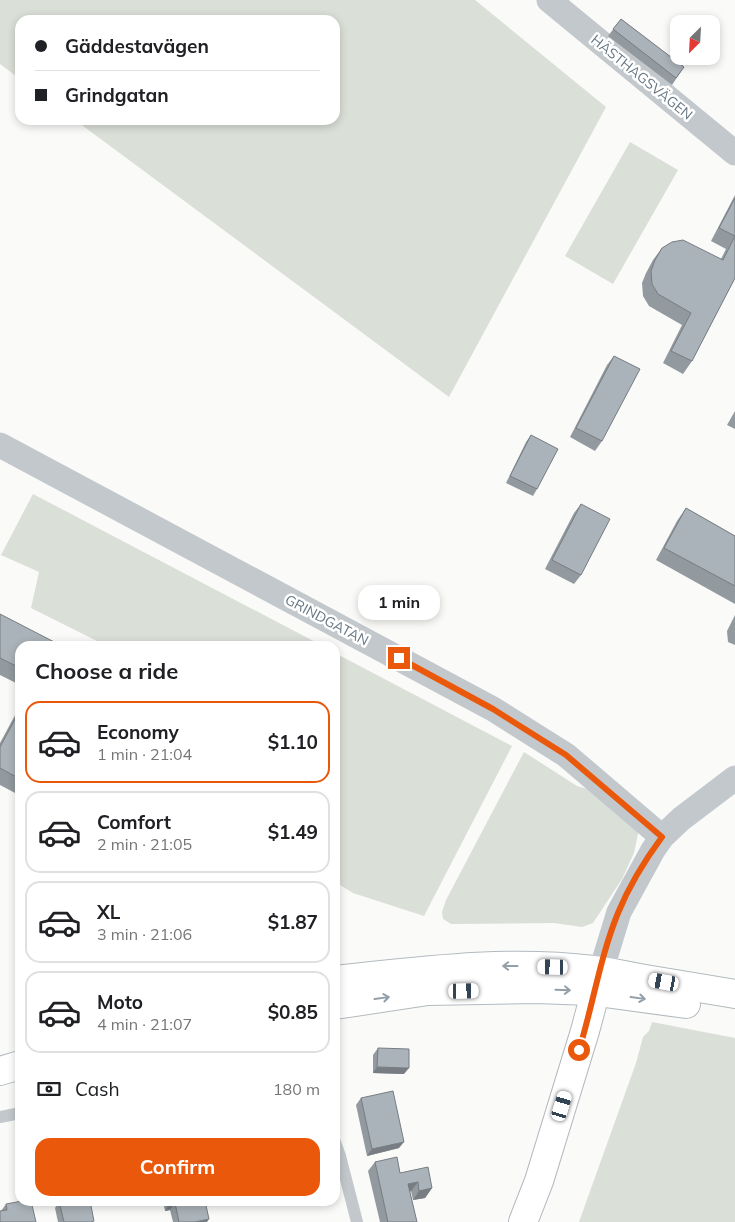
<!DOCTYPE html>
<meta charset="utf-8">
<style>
:root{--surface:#fff;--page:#f2f2f2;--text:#202124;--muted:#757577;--line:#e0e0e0;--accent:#ea580c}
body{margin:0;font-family:Mulish,sans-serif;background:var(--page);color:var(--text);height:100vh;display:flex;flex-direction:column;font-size:19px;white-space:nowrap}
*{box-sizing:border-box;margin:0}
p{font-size:16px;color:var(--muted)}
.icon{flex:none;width:28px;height:28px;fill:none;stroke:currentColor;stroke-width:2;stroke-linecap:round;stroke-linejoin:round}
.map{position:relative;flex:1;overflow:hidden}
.details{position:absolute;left:15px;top:641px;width:325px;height:565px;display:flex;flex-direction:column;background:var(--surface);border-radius:15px;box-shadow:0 2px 8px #0003}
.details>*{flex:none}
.top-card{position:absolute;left:15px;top:15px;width:325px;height:110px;border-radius:15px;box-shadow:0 2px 8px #0003;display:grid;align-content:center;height:110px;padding:0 20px;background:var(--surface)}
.needle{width:32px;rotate:204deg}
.buttons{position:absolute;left:670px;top:15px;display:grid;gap:10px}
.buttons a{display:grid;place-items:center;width:50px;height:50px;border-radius:10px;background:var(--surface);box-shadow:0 2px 8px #0003;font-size:25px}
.end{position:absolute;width:22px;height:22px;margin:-11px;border:6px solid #ea580c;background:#fff;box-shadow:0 0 0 2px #fff}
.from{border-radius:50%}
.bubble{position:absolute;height:35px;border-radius:15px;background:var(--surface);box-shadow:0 2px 8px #0003;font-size:16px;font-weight:700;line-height:35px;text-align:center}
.car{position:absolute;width:15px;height:30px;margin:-15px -8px;border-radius:6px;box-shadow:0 0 4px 1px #0007;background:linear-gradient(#fff 24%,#345 0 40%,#fff 0 76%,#345 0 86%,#fff 0)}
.top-card b{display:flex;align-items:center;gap:18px;height:48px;font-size:19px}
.top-card b+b{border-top:1px solid var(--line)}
.top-card i{width:12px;height:12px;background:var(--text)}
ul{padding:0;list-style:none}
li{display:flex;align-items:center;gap:15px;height:82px;margin:0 10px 8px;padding:0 10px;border:2px solid var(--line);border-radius:15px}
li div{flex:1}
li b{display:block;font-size:19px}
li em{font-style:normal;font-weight:700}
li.on{border-color:var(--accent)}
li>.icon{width:45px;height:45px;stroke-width:1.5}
h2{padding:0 20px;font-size:22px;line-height:60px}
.pay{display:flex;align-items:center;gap:12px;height:55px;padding:0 20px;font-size:19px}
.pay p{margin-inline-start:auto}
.action{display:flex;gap:10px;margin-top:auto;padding:10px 20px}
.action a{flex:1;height:58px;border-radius:15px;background:var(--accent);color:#fff;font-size:20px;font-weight:700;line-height:58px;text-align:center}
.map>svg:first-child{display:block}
.green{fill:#dadfd7}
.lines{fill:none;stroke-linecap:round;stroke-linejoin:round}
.secondary-casing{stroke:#b3babf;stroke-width:30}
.lane{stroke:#c3c8cc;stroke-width:12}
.street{stroke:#c3c8cc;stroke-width:25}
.secondary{stroke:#fff;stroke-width:28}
.wall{fill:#929a9f}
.shaded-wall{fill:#777d82}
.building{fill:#aab3b9;stroke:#777d82}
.oneway{stroke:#939fa8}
.route{stroke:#ea580c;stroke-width:6}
.labels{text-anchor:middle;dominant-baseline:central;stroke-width:5;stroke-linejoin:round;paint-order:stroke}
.street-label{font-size:14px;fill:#657683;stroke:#fff}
</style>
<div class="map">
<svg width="735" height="1222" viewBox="0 0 735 1222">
<rect width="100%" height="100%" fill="#fafaf8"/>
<g class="green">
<path d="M0 0H475L606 107 449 397 75 120H335V20H20V79L0 64Z"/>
<path d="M630 142 678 170 613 284 565 256Z"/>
<path d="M33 494 323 646H103V644L31 608 39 572 1 555Z"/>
<path d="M335 653 512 746 424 916 353 893 335 882Z"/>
<path d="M524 752 577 786 595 791 639 829 634 853 622 879 593 923 582 927 554 923 451 924 443 919 442 912 446 900Z"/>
<path d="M652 1022 735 1038V1222H579L636 1063 643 1037 649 1031Z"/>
</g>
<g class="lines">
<g class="secondary-casing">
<g id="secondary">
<path d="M335 980C420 971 507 959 593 970 610 972 628 976 645 979 675 984 705 989 735 994"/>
<path d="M335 1005 428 991 537 989 590 991 686 1004"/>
<path d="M0 1071 20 1065"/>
<path d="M523 1222 539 1181 585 1031 600 975"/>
</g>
</g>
<g class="lane">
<path d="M0 1117 20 1113"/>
<path d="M335 1142 340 1156 357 1222"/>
</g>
<g class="street">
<path d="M549 0 735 153"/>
<path d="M0 445 493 709 566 755 662 837"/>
<path d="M601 971 619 912 653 850 662 837 681 819 735 778"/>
</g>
<use href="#secondary" class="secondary"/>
</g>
<g class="wall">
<path d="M621 19 684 67 672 85 608 36Z"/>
<path d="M735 195V278L692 361 683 374 663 363 682 325 649 306 643 296 642 283 646 273 653 260 662 248 721 259 726 249 711 241Z"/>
<path d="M614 356 602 441 595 451 570 437 607 365Z"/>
<path d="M735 411V429L727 425Z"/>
<path d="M531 435 537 489 533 496 506 483 526 442Z"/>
<path d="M581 504V575L574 584 545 569 574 513Z"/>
<path d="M686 508 735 536V604L656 560 677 521Z"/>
<path d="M0 614 20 646V685L0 675Z"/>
<path d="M735 615V645L728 642 727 631Z"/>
<path d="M20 706V790L17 794 0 785V743Z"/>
<path d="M378 1048 404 1074 373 1073V1055Z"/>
<path d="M361 1098 399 1148 367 1156 356 1105Z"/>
<path d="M375 1162 400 1173 432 1188 425 1198 413 1200 411 1191 410 1192 417 1222H380L368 1171Z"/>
<path d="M59 1201 94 1222H58L55 1208Z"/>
<path d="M163 1201H205L207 1222H173L170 1210 165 1211Z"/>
<path d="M6 1204 36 1222 1 1211Z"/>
</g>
<g class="shaded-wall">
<path d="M377 1067 409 1068 404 1074 373 1073Z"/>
<path d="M404 1142 399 1148 367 1156 372 1149Z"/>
<path d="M418 1182 411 1191 401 1193 408 1184Z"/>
<path d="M432 1188 425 1198 413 1200 419 1191Z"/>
<path d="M231 1201H240L230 1204Z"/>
<path d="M175 1203 170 1210 165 1211 169 1204Z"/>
<path d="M209 1219 207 1222H195Z"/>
</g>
<g class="building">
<path d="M621 19 684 67 676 78 613 29Z"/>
<path d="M735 198V278L692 361 671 351 691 313 658 294 652 284 651 271 655 260 662 248 672 242 683 240 723 260 735 236 719 228Z"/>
<path d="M614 356 640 369 602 441 576 428Z"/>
<path d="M531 435 558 449 537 489 510 476Z"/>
<path d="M581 504 610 519 581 575 552 560Z"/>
<path d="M686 508 735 536V586L664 548Z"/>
<path d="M0 614 62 646H20V668L0 658Z"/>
<path d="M20 710V779L0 768V747Z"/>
<path d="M378 1048 409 1049V1068L377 1067Z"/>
<path d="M393 1091 404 1142 372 1149 361 1098Z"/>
<path d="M397 1157 400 1173 428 1167 432 1188 419 1191 418 1182 408 1184 417 1222H388L375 1162Z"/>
<path d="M22 1201H31L36 1222H0V1211L7 1210 6 1204Z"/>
<path d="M59 1201H90L94 1221 91 1222H64Z"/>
<path d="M169 1201H205L209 1219 195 1222H179L175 1203 169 1204Z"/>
</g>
<defs><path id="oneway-shaft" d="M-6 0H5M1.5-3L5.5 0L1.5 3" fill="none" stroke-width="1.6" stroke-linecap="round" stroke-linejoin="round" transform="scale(1.25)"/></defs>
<g class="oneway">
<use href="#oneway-shaft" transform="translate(510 966) rotate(180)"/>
<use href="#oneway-shaft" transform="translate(563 990) rotate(2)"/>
<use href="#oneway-shaft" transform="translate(382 998) rotate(-8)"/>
<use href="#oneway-shaft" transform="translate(638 998) rotate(8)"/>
</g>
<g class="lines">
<path class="route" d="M399 658 493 709 566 755 662 837C645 860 629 886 618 913 600 957 593 1005 579 1050"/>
</g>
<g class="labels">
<g class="street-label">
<text transform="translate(642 77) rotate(39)">HÄSTHAGSVÄGEN</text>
<text transform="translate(327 620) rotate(28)">GRINDGATAN</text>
</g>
</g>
</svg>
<div class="buttons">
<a><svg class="needle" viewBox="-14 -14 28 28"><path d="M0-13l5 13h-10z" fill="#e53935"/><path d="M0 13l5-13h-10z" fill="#757577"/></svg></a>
</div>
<i class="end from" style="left:579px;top:1050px"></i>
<i class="end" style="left:399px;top:658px"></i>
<div class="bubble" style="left:358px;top:585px;width:82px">1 min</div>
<i class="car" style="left:553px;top:967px;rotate:271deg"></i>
<i class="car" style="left:664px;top:982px;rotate:280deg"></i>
<i class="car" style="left:464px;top:991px;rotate:89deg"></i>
<i class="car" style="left:562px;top:1106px;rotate:17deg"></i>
<div class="top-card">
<b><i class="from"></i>Gäddestavägen</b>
<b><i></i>Grindgatan</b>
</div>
<section class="details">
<h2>Choose a ride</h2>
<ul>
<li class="on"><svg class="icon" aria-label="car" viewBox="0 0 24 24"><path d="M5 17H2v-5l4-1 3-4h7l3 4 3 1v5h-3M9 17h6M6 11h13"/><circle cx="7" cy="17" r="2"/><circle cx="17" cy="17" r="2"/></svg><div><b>Economy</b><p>1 min · 21:04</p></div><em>$1.10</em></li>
<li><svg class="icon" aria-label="car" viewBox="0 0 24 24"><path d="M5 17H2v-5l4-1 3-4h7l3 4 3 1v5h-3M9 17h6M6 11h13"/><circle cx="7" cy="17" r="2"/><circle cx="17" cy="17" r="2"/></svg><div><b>Comfort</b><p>2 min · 21:05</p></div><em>$1.49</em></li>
<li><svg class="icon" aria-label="car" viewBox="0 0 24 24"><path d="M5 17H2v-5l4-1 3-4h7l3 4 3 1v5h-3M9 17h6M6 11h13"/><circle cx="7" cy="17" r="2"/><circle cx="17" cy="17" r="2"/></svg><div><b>XL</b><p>3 min · 21:06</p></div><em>$1.87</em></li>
<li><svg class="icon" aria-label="car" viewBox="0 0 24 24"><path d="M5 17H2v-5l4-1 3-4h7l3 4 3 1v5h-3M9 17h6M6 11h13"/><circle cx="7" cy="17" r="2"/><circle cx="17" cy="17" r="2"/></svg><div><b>Moto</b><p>4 min · 21:07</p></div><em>$0.85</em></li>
</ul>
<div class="pay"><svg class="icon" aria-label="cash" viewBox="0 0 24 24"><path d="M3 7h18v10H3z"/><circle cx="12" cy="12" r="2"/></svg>Cash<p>180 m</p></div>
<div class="action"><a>Confirm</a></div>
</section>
</div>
